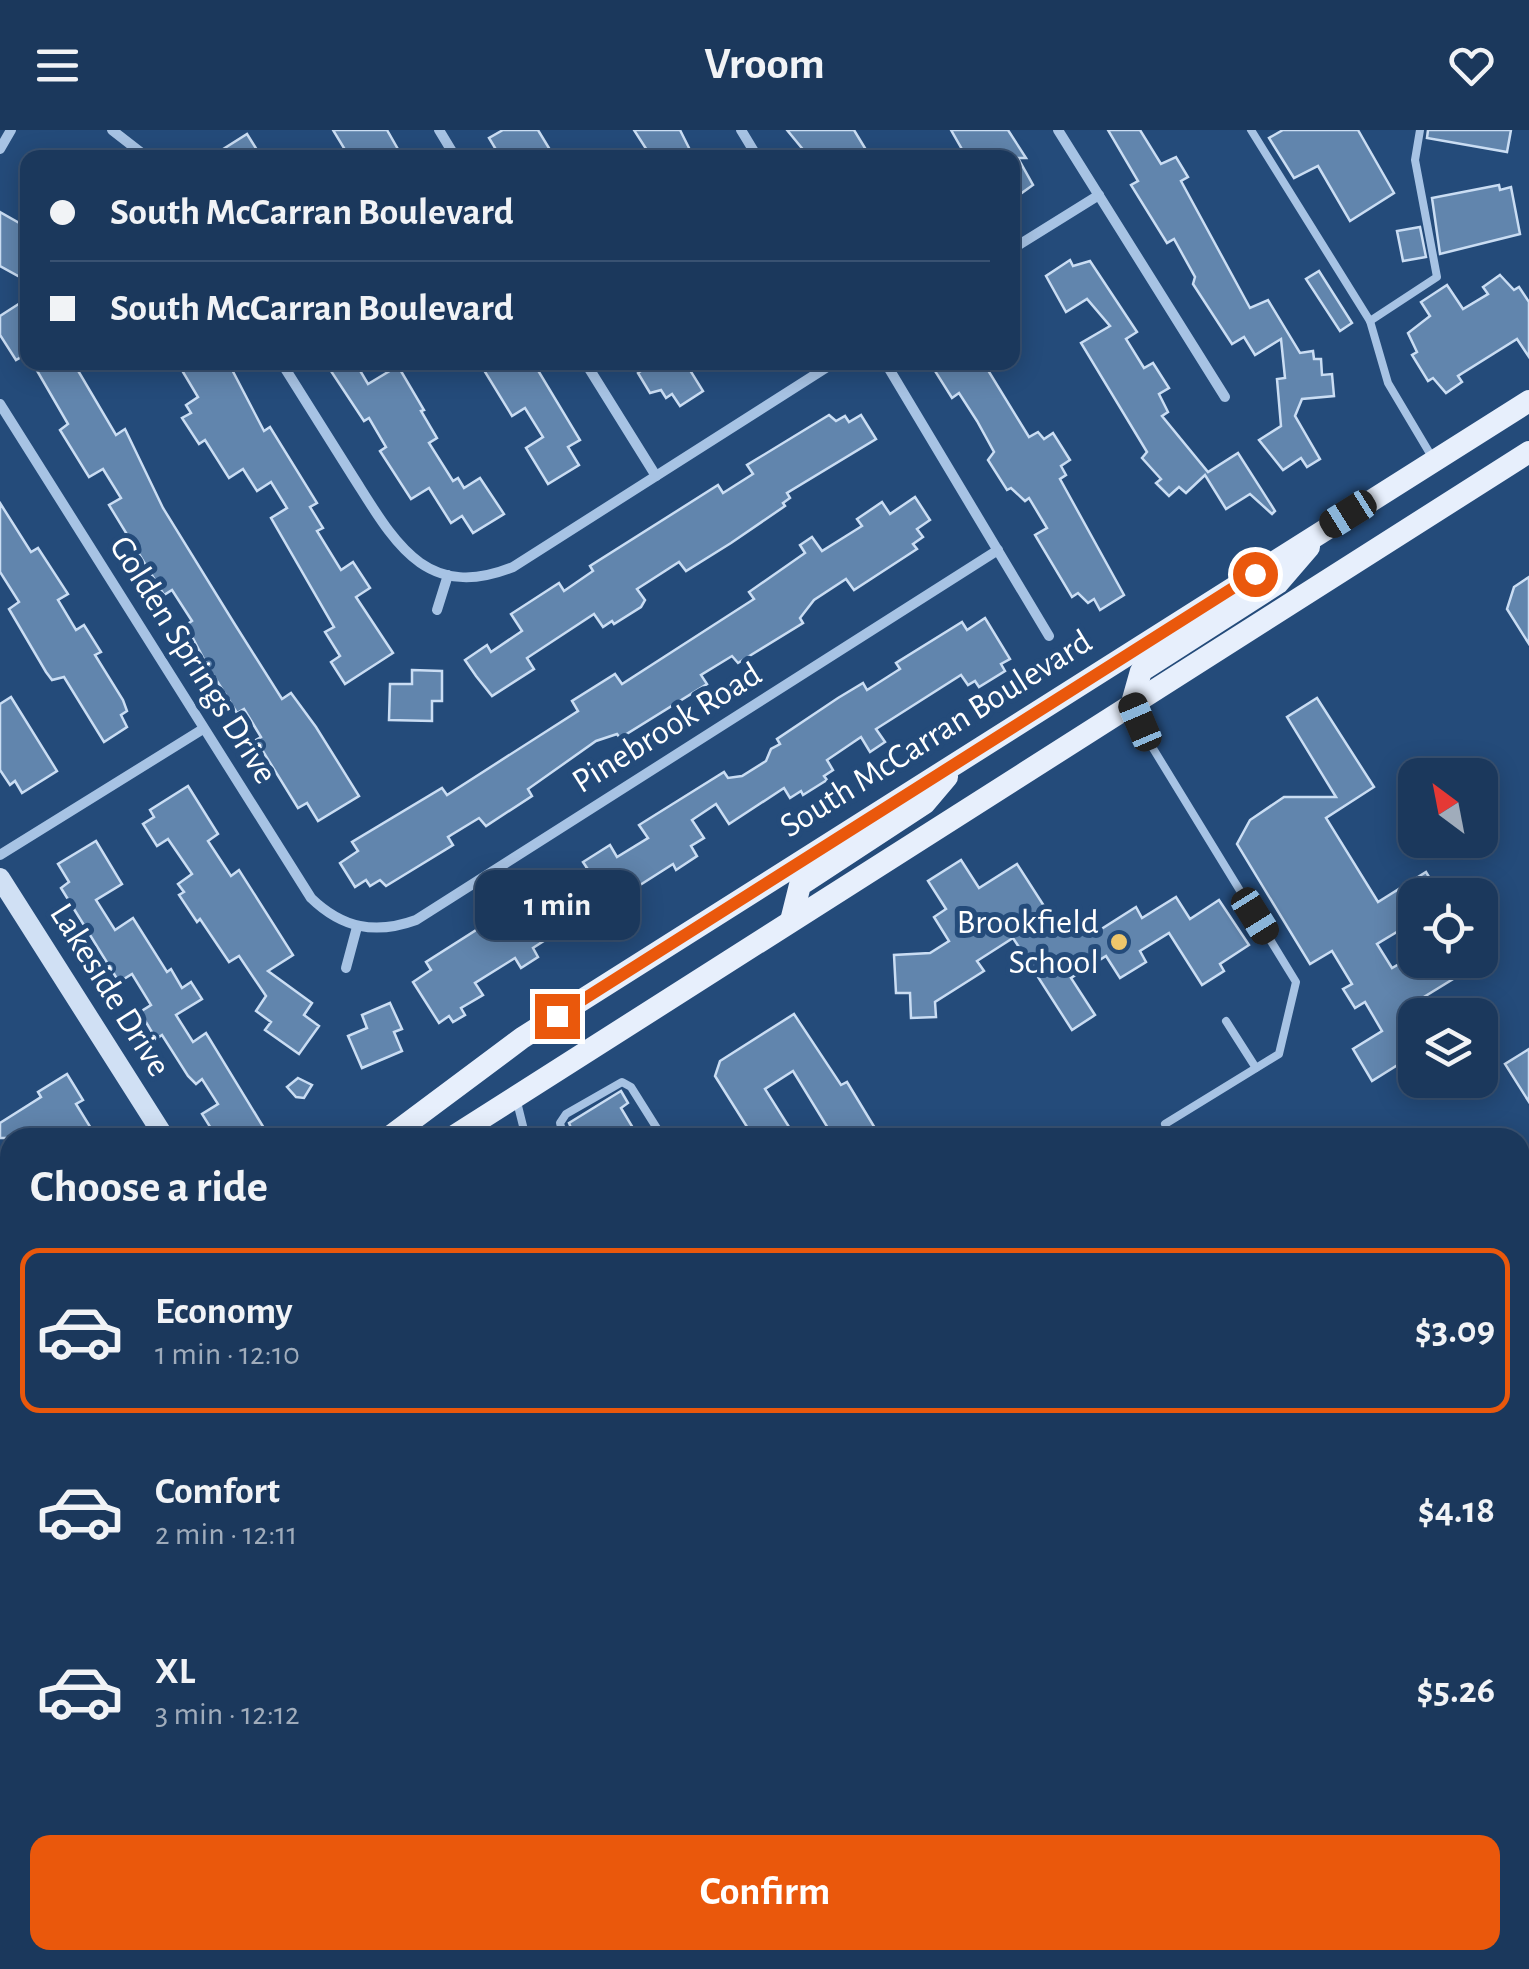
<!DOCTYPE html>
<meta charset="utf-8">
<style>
:root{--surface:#1b385c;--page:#284365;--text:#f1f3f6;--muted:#a0acbb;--line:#395272;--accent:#ea580c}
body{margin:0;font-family:"Alegreya Sans",sans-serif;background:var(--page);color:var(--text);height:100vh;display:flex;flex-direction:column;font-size:38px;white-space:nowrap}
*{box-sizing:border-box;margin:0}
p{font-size:32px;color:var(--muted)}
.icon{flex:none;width:55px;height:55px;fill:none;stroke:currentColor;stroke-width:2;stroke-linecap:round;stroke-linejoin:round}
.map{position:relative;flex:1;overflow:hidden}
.drawer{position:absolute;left:0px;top:998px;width:1530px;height:842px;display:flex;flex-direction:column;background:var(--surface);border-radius:30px 30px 0 0;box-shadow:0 5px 25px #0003,0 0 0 2px var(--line)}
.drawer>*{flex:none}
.banner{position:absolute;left:20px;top:20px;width:1000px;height:220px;border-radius:20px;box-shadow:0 5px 25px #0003,0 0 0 2px var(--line);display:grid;align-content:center;height:220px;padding:0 30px;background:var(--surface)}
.needle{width:65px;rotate:328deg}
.controls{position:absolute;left:1398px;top:628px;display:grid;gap:20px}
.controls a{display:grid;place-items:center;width:100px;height:100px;border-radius:20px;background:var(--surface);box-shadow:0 5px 25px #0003,0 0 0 2px var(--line);font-size:50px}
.end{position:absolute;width:45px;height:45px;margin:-22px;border:12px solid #ea580c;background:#fff;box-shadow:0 0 0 5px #fff}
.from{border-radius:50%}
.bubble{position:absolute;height:70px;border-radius:20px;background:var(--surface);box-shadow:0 5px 25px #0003,0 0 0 2px var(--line);font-size:32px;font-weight:700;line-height:70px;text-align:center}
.car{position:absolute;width:30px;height:60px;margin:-30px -15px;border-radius:12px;box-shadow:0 0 8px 2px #0007;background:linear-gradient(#222 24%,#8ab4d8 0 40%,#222 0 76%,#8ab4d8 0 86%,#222 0)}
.banner b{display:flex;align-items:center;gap:35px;height:95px;font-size:38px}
.banner b+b{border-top:2px solid var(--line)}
.banner i{width:25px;height:25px;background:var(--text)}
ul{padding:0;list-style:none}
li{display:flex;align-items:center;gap:30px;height:165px;margin:0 20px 15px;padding:0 10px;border:5px solid transparent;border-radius:20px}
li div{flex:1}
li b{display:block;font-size:38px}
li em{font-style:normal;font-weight:700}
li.selected{border-color:var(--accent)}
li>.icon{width:90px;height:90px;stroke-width:1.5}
h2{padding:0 30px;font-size:45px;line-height:120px}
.primary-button{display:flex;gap:20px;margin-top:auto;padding:20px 30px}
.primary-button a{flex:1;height:115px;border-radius:20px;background:var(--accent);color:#fff;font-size:40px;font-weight:700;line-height:115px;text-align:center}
header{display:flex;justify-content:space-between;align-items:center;height:130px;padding:0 30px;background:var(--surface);font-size:45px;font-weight:700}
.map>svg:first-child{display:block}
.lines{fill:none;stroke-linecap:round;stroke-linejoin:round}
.stream{stroke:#9bbee5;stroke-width:6}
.building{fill:#6185ad;stroke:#caddf3;stroke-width:2.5}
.lane{stroke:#a7c3e4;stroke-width:8}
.street{stroke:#a7c3e4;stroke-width:10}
.secondary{stroke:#d0e0f4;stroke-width:20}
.primary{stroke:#e7effc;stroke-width:22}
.route{stroke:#ea580c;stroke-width:12}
.poi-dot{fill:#eec66b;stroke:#244b7a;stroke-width:4}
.labels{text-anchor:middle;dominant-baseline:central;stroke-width:10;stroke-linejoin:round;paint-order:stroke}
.street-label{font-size:35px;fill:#fff;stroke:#244b7a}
.poi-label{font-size:35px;fill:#fff;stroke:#244b7a;text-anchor:end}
</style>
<header><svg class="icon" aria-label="menu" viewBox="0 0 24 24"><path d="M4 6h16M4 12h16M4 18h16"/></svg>Vroom<svg class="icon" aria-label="heart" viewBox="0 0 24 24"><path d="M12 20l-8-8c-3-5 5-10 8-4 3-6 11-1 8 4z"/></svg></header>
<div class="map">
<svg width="1529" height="1839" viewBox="0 0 1529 1839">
<rect width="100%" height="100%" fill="#244b7a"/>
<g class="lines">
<path class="stream" d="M1520 1381 1529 1386"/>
</g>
<g class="building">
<path d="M333 0H387L403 28H350Z"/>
<path d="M503 0H538L555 28H501L489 8Z"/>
<path d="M634 0H680L694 28H652Z"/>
<path d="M787 0H854L871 28H810Z"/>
<path d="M951 0H1008L1026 28H1018L1033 55 1012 70V28H967Z"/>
<path d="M1108 0H1140L1161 34 1176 27 1188 47 1181 51 1250 178 1268 170 1300 223 1313 221 1314 229H1321L1322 245 1332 244 1334 266 1302 269 1295 286 1320 329 1307 337 1301 328 1283 340 1259 310 1281 296 1277 249 1285 248 1281 209 1255 225 1244 207 1232 214 1193 154 1195 147 1174 109 1167 113 1131 55 1138 51Z"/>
<path d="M1283 0H1358L1394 63 1350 91 1318 36 1294 48 1269 8Z"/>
<path d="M1428 0H1511L1507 22 1427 8Z"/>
<path d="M247 4 262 28H209Z"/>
<path d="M1499 55 1500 60 1511 57 1520 104 1440 124 1432 68Z"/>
<path d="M0 82 28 98V135L20 147 0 136Z"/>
<path d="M1420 97 1426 127 1403 131 1397 101Z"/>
<path d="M1070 130 1073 136 1090 131 1137 202 1126 209 1144 238 1153 233 1169 258 1159 264 1168 282 1162 286 1208 342 1238 323 1275 381 1272 384 1250 364 1226 379 1205 345 1186 363 1179 357 1169 366 1156 353 1161 349 1142 328 1147 322 1081 213 1110 196 1087 169 1066 182 1046 146Z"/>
<path d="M1319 141 1352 193 1340 201 1306 149Z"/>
<path d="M1500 145 1514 160 1519 157 1529 172V227L1517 209 1458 246 1462 252 1446 263 1433 248 1428 251 1412 225 1417 222 1408 203 1430 186 1421 172 1447 155 1463 179 1488 164 1483 157Z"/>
<path d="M28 168V223L16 230 0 205V186Z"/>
<path d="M32 232H73L116 305 125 299 163 378 234 493 282 569 291 563 316 597 359 666 318 691 307 673 298 678 256 610 261 607 244 579 237 583 207 535 186 495 192 491 172 460 164 465 109 375 121 368 103 339 89 347 60 300 68 294Z"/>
<path d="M177 232H228L264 301 270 297 317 373 310 377 323 398 317 401 341 440 353 432 370 458 356 467 393 523 345 554 331 532 340 526 325 502 334 497 271 388 287 378 271 352 257 361 243 339 229 348 205 310 199 314 182 288 191 283 186 275 198 267Z"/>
<path d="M325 232H355L368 254 398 236 424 280 421 281 437 308 429 313 453 351 458 348 464 358 480 348 504 384 473 403 462 386 451 393 429 358 411 369 380 321 386 317 369 288 364 291Z"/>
<path d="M479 232H533L580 310 568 317 579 335 548 354 526 318 543 307 525 278 512 286Z"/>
<path d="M654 232H685L703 261 680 276 672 264 666 268 661 260 650 263 638 243Z"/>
<path d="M949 232H983L1029 307 1038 302 1044 309 1053 303 1070 330 1061 336 1066 345 1060 349 1124 465 1100 480 1094 469 1088 473 1078 463 1072 467 1035 405 1047 398 1029 368 1025 371 1011 358 1007 360 988 330 994 322 977 291 959 263 952 268 935 241Z"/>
<path d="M829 285 836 291 845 286 849 292 861 285 876 309 787 363 790 368 783 373 785 376 731 413 686 441 679 432 637 459 645 470 641 477 614 494 612 491 603 497 594 484 527 528 534 539 492 566 476 546 465 530 487 515 491 522 522 501 511 484 559 453 564 461 593 441 590 436 718 355 723 363 753 344 747 335Z"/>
<path d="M915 367 930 390 917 399 923 407 913 414 917 419 854 460 846 449 814 470 800 488 803 493 738 533 732 526 701 545 707 554 620 608 617 604 596 611 528 659 532 666 486 696 479 688 448 707 453 715 386 756 380 750 370 756 366 750 355 757 340 733 358 721 352 712 442 658 447 665 578 581 572 571 615 544 622 554 754 469 749 462 805 423 800 415 812 407 822 421 862 396 857 389 882 372 890 384Z"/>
<path d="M0 373 31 422 38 418 68 464 58 470 76 500 84 495 101 522 95 525 123 570 127 581 121 585 127 597 104 612 64 547 52 550 46 542 9 479 19 472 0 442Z"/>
<path d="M1529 447V514L1507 479 1514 457Z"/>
<path d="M985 488 1010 529 1001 534 1005 541 979 557 975 551 968 555 961 545 876 599 885 612 870 622 861 607 827 630 833 640 824 646 827 650 803 665 801 661 790 668 784 658 729 694 716 674 692 690 704 708 691 716 697 726 676 740 673 734 618 769 607 752 582 768 590 781 533 818 538 827 521 838 515 828 475 853 483 865 461 878 465 885 453 892 449 886 439 893 413 852 431 840 426 832 514 776 518 782 587 738 583 732 610 715 617 727 648 708 639 695 655 685 724 642 728 648 742 646 766 631 771 619 780 614 777 609 838 568 863 553 867 560 900 539 896 533 962 492 967 500Z"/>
<path d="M412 540 442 541V571H432V591L389 590 390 554H412Z"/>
<path d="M11 567 57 641 22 663 15 651 10 655 0 640V574Z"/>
<path d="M1317 568 1374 657 1326 688 1378 772 1426 742 1440 765H1415V791L1377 814 1392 838 1406 830H1484L1411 875 1415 924 1372 951 1353 919 1382 901 1365 872 1355 878 1343 859 1352 854 1332 821 1310 834 1237 714 1250 690 1284 667H1336L1287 587Z"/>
<path d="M188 656 218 704 208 711 231 746 239 740 293 825 268 841 312 873 304 885 319 896 299 924 265 900 271 892 256 881 266 866 239 826 229 832 200 789 197 792 179 765 184 762 178 754 192 744 168 709 157 716 143 694 154 687 150 680Z"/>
<path d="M96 711 122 754 96 770 115 800 133 788 167 842 171 839 182 858 191 852 202 869 176 885 193 912 206 903 270 1008H217L202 984 218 974 202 949 196 954 188 946 162 905 156 909 140 882 151 875 132 844 119 852 61 758 69 752 58 734Z"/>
<path d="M961 730 979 758 1017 734 1062 804 1086 789 1095 803 1136 777 1142 788 1176 767 1190 789 1219 770 1249 815 1220 834 1224 841 1202 855 1169 803 1140 821 1146 832 1120 848 1106 826 1071 848 1095 885 1072 900 1013 808 977 831 984 841 935 872 936 887 911 888 910 863H896L894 825 930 823 949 811 934 787 946 779 928 751Z"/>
<path d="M390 873 402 899 394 902 402 921 362 938 348 906 367 898 362 885Z"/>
<path d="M794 884 841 955 847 952 881 1008H834L793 941 765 959 796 1008H754L715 946 720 931Z"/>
<path d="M1529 919V972L1505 934Z"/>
<path d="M67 944 83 970 76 974 97 1008H0V993L41 967 38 962Z"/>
<path d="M298 948 312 955 304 968 296 967 287 957Z"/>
<path d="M621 961 628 973 621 978 639 1008H575L569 993Z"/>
</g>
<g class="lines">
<g class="lane">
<path d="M1251 0 1370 191 1388 253 1432 327"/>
<path d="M1370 191 1437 147 1415 30 1420 0"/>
<path d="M1133 577 1146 607 1296 852 1279 924 1165 994"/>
<path d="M1226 891 1256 938"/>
<path d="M516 968 526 1008"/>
<path d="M564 1008 560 993 566 984 622 952 631 957 663 1008"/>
<path d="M0 1435 10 1428"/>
<path d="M229 1830 231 1839"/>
<path d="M286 1839 288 1830"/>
</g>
<g class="street">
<path d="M112 0 148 28"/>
<path d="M439 0 456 28"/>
<path d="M741 0 758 28"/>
<path d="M1058 0 1225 267"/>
<path d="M0 19 11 0"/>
<path d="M1012 119 1099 65"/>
<path d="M281 232C305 270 328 307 352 345 393 409 424 473 513 437L835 232"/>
<path d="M585 232 656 346"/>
<path d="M885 232 1049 506"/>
<path d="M0 274 311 768C342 798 375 805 416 790L998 420"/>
<path d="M437 480 448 445"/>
<path d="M0 725 203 599"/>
<path d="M346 838 357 797"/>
<path d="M0 1111 10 1107"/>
<path d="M1520 1514 1529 1518"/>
<path d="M1520 1775 1529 1783 1520 1793"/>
<path d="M853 1830 859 1839"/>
<path d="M1227 1839 1232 1830"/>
<path d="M1476 1839 1485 1830"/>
</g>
<g class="secondary">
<path d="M0 748 165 1008"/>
<path d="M681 1830 687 1839"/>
</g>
<g class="primary">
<path d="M1132 573 1141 541 1278 453 1309 417"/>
<path d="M792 787 800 755 925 673 947 647"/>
<path d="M388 1008 522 908 1529 271"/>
<path d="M451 1008 1529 322"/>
<path d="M0 1337 10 1330"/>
<path d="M0 1377 10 1371"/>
</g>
</g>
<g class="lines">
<path class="route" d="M557 886 1255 444"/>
</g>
<circle class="poi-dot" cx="1119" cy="812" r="10"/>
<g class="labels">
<g class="street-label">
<text transform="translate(193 530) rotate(58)">Golden Springs Drive</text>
<text transform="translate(667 598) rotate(-32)">Pinebrook Road</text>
<text transform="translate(936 604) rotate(-32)">South McCarran Boulevard</text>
<text transform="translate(110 860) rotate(58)">Lakeside Drive</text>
</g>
<g class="poi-label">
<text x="1099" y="792">Brookfield<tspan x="1099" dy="40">School</tspan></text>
</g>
</g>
</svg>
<div class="controls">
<a><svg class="needle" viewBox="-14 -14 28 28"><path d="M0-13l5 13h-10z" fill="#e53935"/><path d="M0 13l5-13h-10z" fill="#a0acbb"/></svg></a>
<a><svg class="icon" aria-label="locate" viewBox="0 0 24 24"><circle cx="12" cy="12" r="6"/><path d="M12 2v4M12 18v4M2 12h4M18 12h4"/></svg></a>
<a><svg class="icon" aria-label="layers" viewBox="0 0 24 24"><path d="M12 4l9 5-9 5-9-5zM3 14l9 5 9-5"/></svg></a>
</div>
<i class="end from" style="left:1255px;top:444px"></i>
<i class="end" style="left:557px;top:886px"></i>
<div class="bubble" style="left:475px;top:740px;width:165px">1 min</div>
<i class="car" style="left:1348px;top:384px;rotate:238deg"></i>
<i class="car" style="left:1140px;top:592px;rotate:337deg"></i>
<i class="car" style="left:1255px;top:786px;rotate:148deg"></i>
<div class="banner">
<b><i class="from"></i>South McCarran Boulevard</b>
<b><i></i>South McCarran Boulevard</b>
</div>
<section class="drawer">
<h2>Choose a ride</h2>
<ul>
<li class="selected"><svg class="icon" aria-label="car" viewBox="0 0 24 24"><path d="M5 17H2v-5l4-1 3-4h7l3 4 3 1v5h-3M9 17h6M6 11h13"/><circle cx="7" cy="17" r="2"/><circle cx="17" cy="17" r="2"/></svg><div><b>Economy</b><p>1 min · 12:10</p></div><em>$3.09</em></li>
<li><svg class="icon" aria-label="car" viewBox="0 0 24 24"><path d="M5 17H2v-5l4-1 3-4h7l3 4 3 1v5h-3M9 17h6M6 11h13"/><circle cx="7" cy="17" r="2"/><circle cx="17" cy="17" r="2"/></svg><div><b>Comfort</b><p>2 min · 12:11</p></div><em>$4.18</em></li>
<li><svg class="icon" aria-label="car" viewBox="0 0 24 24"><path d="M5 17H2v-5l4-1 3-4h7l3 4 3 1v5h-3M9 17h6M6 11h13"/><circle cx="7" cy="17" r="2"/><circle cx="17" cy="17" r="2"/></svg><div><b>XL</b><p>3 min · 12:12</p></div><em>$5.26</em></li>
</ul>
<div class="primary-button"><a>Confirm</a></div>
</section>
</div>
